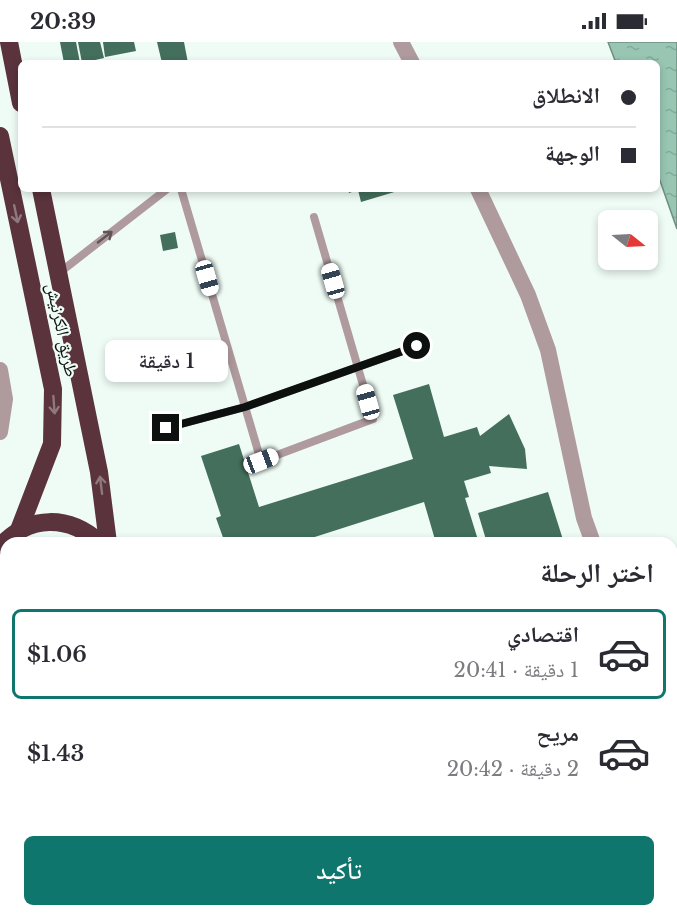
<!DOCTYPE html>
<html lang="ar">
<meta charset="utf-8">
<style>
:root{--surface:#fff;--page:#f7f7f7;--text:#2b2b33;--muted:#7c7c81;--line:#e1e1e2;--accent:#0f766e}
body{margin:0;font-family:"Libre Baskerville","Noto Naskh Arabic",serif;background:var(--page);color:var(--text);direction:rtl;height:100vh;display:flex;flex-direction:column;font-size:22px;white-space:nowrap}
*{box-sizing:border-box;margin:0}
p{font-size:20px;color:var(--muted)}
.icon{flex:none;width:33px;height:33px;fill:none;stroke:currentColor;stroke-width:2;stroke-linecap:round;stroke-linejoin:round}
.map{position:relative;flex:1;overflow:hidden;direction:ltr}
.details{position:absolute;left:0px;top:495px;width:678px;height:380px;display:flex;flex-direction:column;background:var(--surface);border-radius:18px 18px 0 0;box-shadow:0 3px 9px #0003;direction:rtl}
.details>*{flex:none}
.guide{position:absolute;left:18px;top:18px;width:642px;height:132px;border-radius:9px;box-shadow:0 3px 9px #0003;direction:rtl;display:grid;align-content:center;height:132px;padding:0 24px;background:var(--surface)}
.needle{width:39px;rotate:108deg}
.fabs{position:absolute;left:598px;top:168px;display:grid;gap:12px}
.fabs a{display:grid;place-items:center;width:60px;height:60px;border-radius:9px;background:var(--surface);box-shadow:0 3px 9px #0003;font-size:30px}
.end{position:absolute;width:27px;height:27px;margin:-14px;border:8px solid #0c100e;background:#fff;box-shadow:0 0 0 3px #fff}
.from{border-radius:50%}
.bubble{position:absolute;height:42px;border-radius:9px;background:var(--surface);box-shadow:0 3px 9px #0003;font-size:20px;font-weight:600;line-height:42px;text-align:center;direction:rtl}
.car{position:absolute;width:18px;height:36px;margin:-18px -9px;border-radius:8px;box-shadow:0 0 4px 2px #0007;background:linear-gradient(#fff 24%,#345 0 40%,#fff 0 76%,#345 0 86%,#fff 0)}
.guide b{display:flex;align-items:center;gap:21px;height:57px;font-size:22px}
.guide b+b{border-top:2px solid var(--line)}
.guide i{width:15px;height:15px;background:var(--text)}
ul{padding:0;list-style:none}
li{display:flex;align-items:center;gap:18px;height:90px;margin:0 12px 9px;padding:0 12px;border:3px solid transparent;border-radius:9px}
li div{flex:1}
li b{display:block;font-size:22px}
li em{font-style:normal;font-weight:600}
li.current{border-color:var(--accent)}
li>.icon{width:54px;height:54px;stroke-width:1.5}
h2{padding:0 24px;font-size:27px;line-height:72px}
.button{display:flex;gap:12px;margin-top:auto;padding:12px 24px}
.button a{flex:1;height:69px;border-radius:9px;background:var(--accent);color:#fff;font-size:24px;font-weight:600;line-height:69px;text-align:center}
.status{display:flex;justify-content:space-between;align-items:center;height:42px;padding:0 30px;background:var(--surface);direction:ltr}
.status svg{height:16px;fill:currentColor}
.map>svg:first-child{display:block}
.water{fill:url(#water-ripples);stroke:#6e8f81;stroke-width:1.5}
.building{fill:#436f5c}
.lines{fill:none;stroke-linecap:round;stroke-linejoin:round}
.lane{stroke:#af9a9e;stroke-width:8}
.street{stroke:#af9a9e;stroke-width:16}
.highway{stroke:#5a333d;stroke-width:18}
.oneway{stroke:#8e797d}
.oneway2{stroke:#5e5556}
.route{stroke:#0c100e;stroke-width:8}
.labels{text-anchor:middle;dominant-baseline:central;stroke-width:4.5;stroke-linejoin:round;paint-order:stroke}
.street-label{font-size:18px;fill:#0c100e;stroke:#effbf5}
</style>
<div class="status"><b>20:39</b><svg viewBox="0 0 49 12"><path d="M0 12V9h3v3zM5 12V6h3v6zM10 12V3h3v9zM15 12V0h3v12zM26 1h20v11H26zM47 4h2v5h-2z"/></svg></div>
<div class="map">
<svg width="677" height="874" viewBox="0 0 677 874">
<defs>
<pattern id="water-ripples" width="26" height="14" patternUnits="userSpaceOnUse" patternTransform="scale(1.5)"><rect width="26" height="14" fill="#98c6b2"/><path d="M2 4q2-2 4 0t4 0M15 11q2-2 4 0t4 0" fill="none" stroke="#82a998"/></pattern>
</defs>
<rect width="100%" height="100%" fill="#effbf5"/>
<g class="water">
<path d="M608 0H677V187L657 130V21H616Z"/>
<path d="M165 869V868L208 869 203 874H159Z"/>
</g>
<g class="building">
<path d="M60 0H76L80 21H64Z"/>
<path d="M78 0H100L104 16 82 21Z"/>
<path d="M103 0H134L136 9 105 15Z"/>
<path d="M157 0H184L188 21H162Z"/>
<path d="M348 147H401V148L361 160 358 148 349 151Z"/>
<path d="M175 190 178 206 163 209 160 193Z"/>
<path d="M429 342 444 395 477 385 480 394 509 372 525 407 527 427 489 424 491 431 464 439 469 455 465 456 478 498 465 501H436L424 460 296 501H225L216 476 221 474 201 414 239 402 259 465 413 417 393 353Z"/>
<path d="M548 450 564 501H487L478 471Z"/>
<path d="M42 868H112L107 874H37Z"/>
<path d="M453 868H490V869L474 874H455Z"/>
<path d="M515 868H564L565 869 548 874H499Z"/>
</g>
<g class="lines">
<g class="lane">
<path d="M181 147 261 419 373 377 314 175"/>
<path d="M59 231 167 147"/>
<path d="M166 386 245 365 417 304"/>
<path d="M0 672 6 676"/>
</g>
<g class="street">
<path d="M401 0 412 21"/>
<path d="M478 147 528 253 548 308 584 476 593 501"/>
<path d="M0 328 5 357 0 390"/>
<path d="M672 732 677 745"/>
<path d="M291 868 294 874"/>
<path d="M326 868 327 874"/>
</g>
<g class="highway">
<path d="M9 0 21 61"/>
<path d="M0 94 53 347 52 402 19 488"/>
<path d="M41 147 99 430 108 501"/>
<path d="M0 505C29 472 69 473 100 501"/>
<path d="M0 582 6 589"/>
</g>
</g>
<defs><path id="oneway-shaft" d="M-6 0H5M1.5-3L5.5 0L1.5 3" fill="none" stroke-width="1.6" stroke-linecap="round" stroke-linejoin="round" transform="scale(1.5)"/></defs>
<g class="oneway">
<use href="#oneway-shaft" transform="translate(16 172) rotate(78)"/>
<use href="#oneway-shaft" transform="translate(54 363) rotate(86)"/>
<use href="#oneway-shaft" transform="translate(101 443) rotate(-97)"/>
</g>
<use class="oneway2" href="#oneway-shaft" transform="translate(105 195) rotate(-38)"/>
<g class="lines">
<path class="route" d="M166 386 245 365 417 304"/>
</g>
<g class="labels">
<g class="street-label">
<text transform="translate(62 288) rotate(78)">طريق الكرنيش</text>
</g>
</g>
</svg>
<div class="fabs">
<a><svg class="needle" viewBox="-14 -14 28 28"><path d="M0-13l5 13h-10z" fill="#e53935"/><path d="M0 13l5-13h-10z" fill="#7c7c81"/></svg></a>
</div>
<i class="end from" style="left:417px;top:304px"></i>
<i class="end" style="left:166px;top:386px"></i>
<div class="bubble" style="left:105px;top:298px;width:123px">1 دقيقة</div>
<i class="car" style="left:207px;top:236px;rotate:164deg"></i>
<i class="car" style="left:333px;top:239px;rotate:344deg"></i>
<i class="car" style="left:368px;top:360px;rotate:344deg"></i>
<i class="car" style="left:261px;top:419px;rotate:69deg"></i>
<div class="guide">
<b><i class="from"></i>الانطلاق</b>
<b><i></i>الوجهة</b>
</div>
<section class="details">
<h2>اختر الرحلة</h2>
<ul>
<li class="current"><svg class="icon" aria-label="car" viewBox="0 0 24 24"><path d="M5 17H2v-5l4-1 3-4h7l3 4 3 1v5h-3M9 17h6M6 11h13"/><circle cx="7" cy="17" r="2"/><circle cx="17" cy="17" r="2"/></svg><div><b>اقتصادي</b><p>1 دقيقة · 20:41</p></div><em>$1.06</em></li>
<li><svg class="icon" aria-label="car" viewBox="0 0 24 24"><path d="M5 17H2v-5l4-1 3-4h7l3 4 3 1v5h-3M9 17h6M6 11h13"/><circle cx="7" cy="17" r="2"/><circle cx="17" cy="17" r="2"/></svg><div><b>مريح</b><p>2 دقيقة · 20:42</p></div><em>$1.43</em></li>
</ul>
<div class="button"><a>تأكيد</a></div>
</section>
</div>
